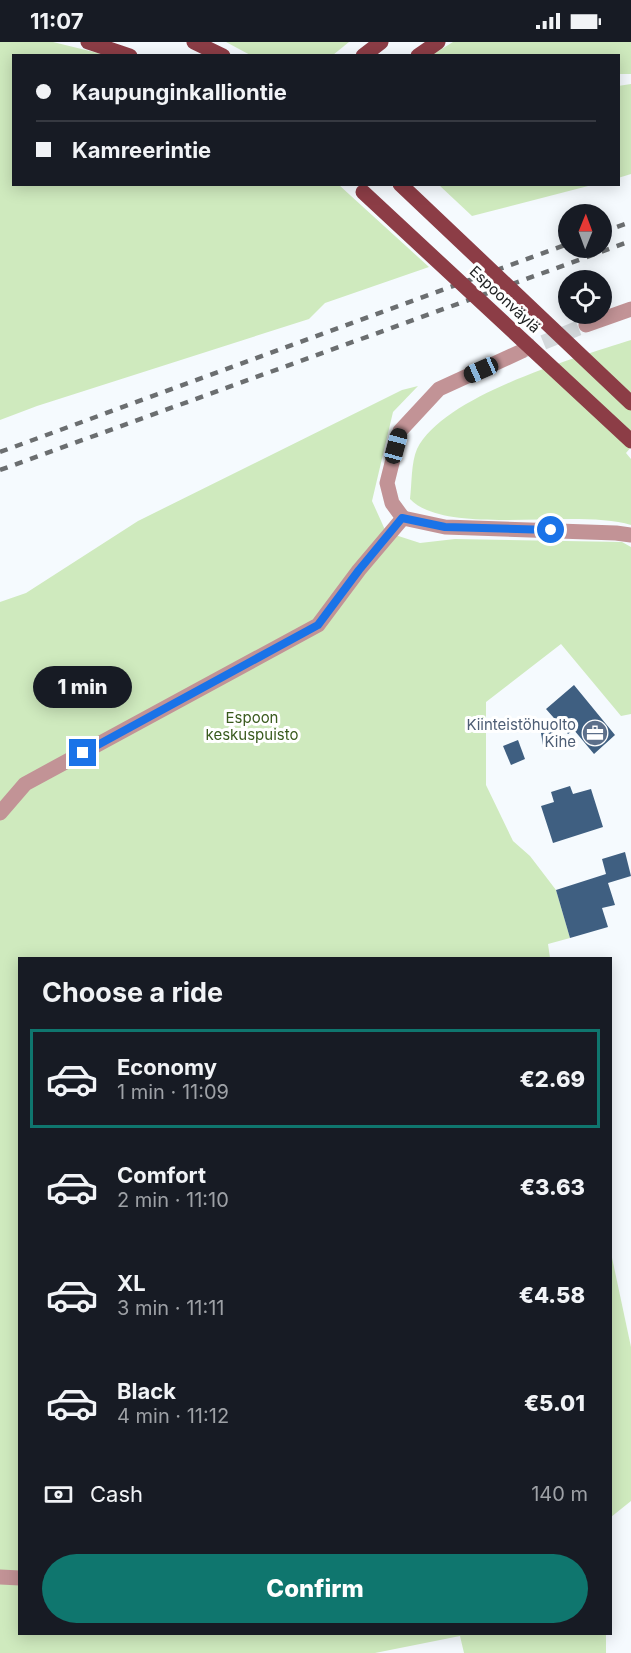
<!DOCTYPE html>
<meta charset="utf-8">
<style>
:root{--surface:#171b24;--page:#242831;--text:#f1f3f6;--muted:#9ea1a6;--line:#363941;--accent:#0f766e}
body{margin:0;font-family:Inter,sans-serif;background:var(--page);color:var(--text);height:100vh;display:flex;flex-direction:column;font-size:22px;white-space:nowrap}
*{box-sizing:border-box;margin:0}
p{font-size:20px;color:var(--muted)}
.icon{flex:none;width:33px;height:33px;fill:none;stroke:currentColor;stroke-width:2;stroke-linecap:round;stroke-linejoin:round}
.map{position:relative;flex:1;overflow:hidden}
.drawer{position:absolute;left:18px;top:915px;width:594px;height:678px;display:flex;flex-direction:column;background:var(--surface);border-radius:0px;box-shadow:0 3px 15px #0003}
.drawer>*{flex:none}
.guide{position:absolute;left:12px;top:12px;width:608px;height:132px;border-radius:0px;box-shadow:0 3px 15px #0003;display:grid;align-content:center;height:132px;padding:0 24px;background:var(--surface)}
.needle{width:39px;rotate:1deg}
.buttons{position:absolute;left:558px;top:162px;display:grid;gap:12px}
.buttons a{display:grid;place-items:center;width:54px;height:54px;border-radius:50%;background:var(--surface);box-shadow:0 3px 15px #0003;font-size:30px}
.end{position:absolute;width:27px;height:27px;margin:-14px;border:8px solid #1a73e8;background:#fff;box-shadow:0 0 0 3px #fff}
.from{border-radius:50%}
.bubble{position:absolute;height:42px;border-radius:21px;background:var(--surface);box-shadow:0 3px 15px #0003;font-size:20px;font-weight:800;line-height:42px;text-align:center}
.car{position:absolute;width:18px;height:36px;margin:-18px -9px;border-radius:8px;box-shadow:0 0 4px 2px #0007;background:linear-gradient(#222 24%,#8ab4d8 0 40%,#222 0 76%,#8ab4d8 0 86%,#222 0)}
.guide b{display:flex;align-items:center;gap:21px;height:57px;font-size:22px}
.guide b+b{border-top:2px solid var(--line)}
.guide i{width:15px;height:15px;background:var(--text)}
ul{padding:0;list-style:none}
li{display:flex;align-items:center;gap:18px;height:99px;margin:0 12px 9px;padding:0 12px;border:3px solid transparent;border-radius:0px}
li div{flex:1}
li b{display:block;font-size:22px}
li em{font-style:normal;font-weight:800}
li.current{border-color:var(--accent)}
li>.icon{width:54px;height:54px;stroke-width:1.5}
h2{padding:0 24px;font-size:27px;line-height:72px}
.pay{display:flex;align-items:center;gap:15px;height:66px;padding:0 24px;font-size:22px}
.pay p{margin-inline-start:auto}
.action{display:flex;gap:12px;margin-top:auto;padding:12px 24px}
.action a{flex:1;height:69px;border-radius:36px;background:var(--accent);color:#fff;font-size:24px;font-weight:800;line-height:69px;text-align:center}
.status{display:flex;justify-content:space-between;align-items:center;height:42px;padding:0 30px;background:var(--surface);direction:ltr}
.status svg{height:16px;fill:currentColor}
.map>svg:first-child{display:block}
.green{fill:#cfeabe}
.building{fill:#3f5f81}
.lines{fill:none;stroke-linecap:round;stroke-linejoin:round}
.minor-tunnel{stroke:#d4d9dc;stroke-width:15;stroke-dasharray:15 8;stroke-linecap:butt}
.minor{stroke:#c29396;stroke-width:15}
.major{stroke:#8c3d46;stroke-width:15}
.rail{stroke:#6b6e70;stroke-width:4.5;stroke-dasharray:8 8;stroke-linecap:butt}
.major-bridge{stroke:#8c3d46;stroke-width:15}
.route{stroke:#1a73e8;stroke-width:8}
.labels{text-anchor:middle;dominant-baseline:central;stroke-width:6;stroke-linejoin:round;paint-order:stroke}
.street-label{font-size:15px;fill:#1b1d1e;stroke:#fff}
.park-label{font-size:15px;fill:#395a1d;stroke:#fff}
.service-label{font-size:15px;fill:#4e5e75;stroke:#fff;text-anchor:end}
</style>
<div class="status"><b>11:07</b><svg viewBox="0 0 49 12"><path d="M0 12V9h3v3zM5 12V6h3v6zM10 12V3h3v9zM15 12V0h3v12zM26 1h20v11H26zM47 4h2v5h-2z"/></svg></div>
<div class="map">
<svg width="631" height="1611" viewBox="0 0 631 1611">
<rect width="100%" height="100%" fill="#f5fafe"/>
<g class="green">
<path d="M0 0H53L106 13 14 14V142L339 143 429 225 325 261 309 277 37 364 0 378Z"/>
<path d="M226 0H349L333 13 252 14Z"/>
<path d="M453 0H631V32H618V14L432 13Z"/>
<path d="M631 42V132L618 136V44Z"/>
<path d="M439 143H592L472 174Z"/>
<path d="M631 298V405L626 411 631 417V483C576 466 446 495 410 457 412 441 411 421 417 407 444 353 575 316 631 298Z"/>
<path d="M418 344 393 370 372 459 386 490 420 501 455 497 622 500 631 505V672L621 674 561 602 486 660V743L513 799 530 814 556 848 570 896 548 902 550 916H20V1592H606V1611H464L460 1594 375 1611H0V560L26 551 138 479 402 348Z"/>
<path d="M611 1211 631 1305V1459L611 1475Z"/>
</g>
<g class="building">
<path d="M574 643 615 693 594 712 574 688 568 692 546 667Z"/>
<path d="M552 688 555 700 543 703 541 691Z"/>
<path d="M518 698 525 717 511 723 503 704Z"/>
<path d="M570 744 573 752 591 747 603 785 553 801 541 764 554 760 551 750Z"/>
<path d="M625 810 631 834 608 841 615 863 602 866 608 885 570 896 556 848 606 832 602 817Z"/>
</g>
<g class="lines">
<path class="minor-tunnel" d="M522 309 586 283"/>
<g class="minor">
<path d="M586 283 631 267"/>
<path d="M403 476 392 461 387 441 400 389 439 347 522 309"/>
<path d="M403 476 445 485 616 491 631 493"/>
<path d="M0 771 25 742 318 583 359 528 403 476"/>
<path d="M0 1535 20 1536"/>
</g>
<g class="major">
<path d="M88 0 130 14"/>
<path d="M194 0 223 14"/>
<path d="M363 14 381 0"/>
<path d="M418 14 438 0"/>
</g>
<g class="rail">
<path d="M602 190 631 180"/>
<path d="M0 410 568 202"/>
<path d="M0 428 631 199"/>
</g>
<g class="major-bridge">
<path d="M400 142 631 361"/>
<path d="M363 150 631 399"/>
</g>
</g>
<g class="lines">
<path class="route" d="M83 711 318 583 359 528 402 476 445 485 551 488"/>
</g>
<defs>
<g id="office-disc" transform="scale(1.35)"><circle r="9.5" fill="#5c6f8a" stroke="#fff"/><path d="M-6-3h4V-5.5h4V-3h4V5H-6ZM-1-4.5V-3h2v-1.5ZM-6 0V1H6V0Z" fill="#fff"/></g>
</defs>
<g fill-rule="evenodd">
<use href="#office-disc" x="595" y="691"/>
</g>
<g class="labels">
<g class="street-label">
<text transform="translate(505 257) rotate(43)">Espoonväylä</text>
</g>
<g class="park-label">
<text x="252" y="675">Espoon<tspan x="252" dy="17">keskuspuisto</tspan></text>
</g>
<g class="service-label">
<text x="576" y="682">Kiinteistöhuolto<tspan x="576" dy="17">Kihe</tspan></text>
</g>
</g>
</svg>
<div class="buttons">
<a><svg class="needle" viewBox="-14 -14 28 28"><path d="M0-13l5 13h-10z" fill="#e53935"/><path d="M0 13l5-13h-10z" fill="#9ea1a6"/></svg></a>
<a><svg class="icon" aria-label="locate" viewBox="0 0 24 24"><circle cx="12" cy="12" r="6"/><path d="M12 2v4M12 18v4M2 12h4M18 12h4"/></svg></a>
</div>
<i class="end from" style="left:551px;top:488px"></i>
<i class="end" style="left:83px;top:711px"></i>
<div class="bubble" style="left:33px;top:624px;width:99px">1 min</div>
<i class="car" style="left:481px;top:328px;rotate:246deg"></i>
<i class="car" style="left:396px;top:404px;rotate:15deg"></i>
<div class="guide">
<b><i class="from"></i>Kaupunginkalliontie</b>
<b><i></i>Kamreerintie</b>
</div>
<section class="drawer">
<h2>Choose a ride</h2>
<ul>
<li class="current"><svg class="icon" aria-label="car" viewBox="0 0 24 24"><path d="M5 17H2v-5l4-1 3-4h7l3 4 3 1v5h-3M9 17h6M6 11h13"/><circle cx="7" cy="17" r="2"/><circle cx="17" cy="17" r="2"/></svg><div><b>Economy</b><p>1 min · 11:09</p></div><em>€2.69</em></li>
<li><svg class="icon" aria-label="car" viewBox="0 0 24 24"><path d="M5 17H2v-5l4-1 3-4h7l3 4 3 1v5h-3M9 17h6M6 11h13"/><circle cx="7" cy="17" r="2"/><circle cx="17" cy="17" r="2"/></svg><div><b>Comfort</b><p>2 min · 11:10</p></div><em>€3.63</em></li>
<li><svg class="icon" aria-label="car" viewBox="0 0 24 24"><path d="M5 17H2v-5l4-1 3-4h7l3 4 3 1v5h-3M9 17h6M6 11h13"/><circle cx="7" cy="17" r="2"/><circle cx="17" cy="17" r="2"/></svg><div><b>XL</b><p>3 min · 11:11</p></div><em>€4.58</em></li>
<li><svg class="icon" aria-label="car" viewBox="0 0 24 24"><path d="M5 17H2v-5l4-1 3-4h7l3 4 3 1v5h-3M9 17h6M6 11h13"/><circle cx="7" cy="17" r="2"/><circle cx="17" cy="17" r="2"/></svg><div><b>Black</b><p>4 min · 11:12</p></div><em>€5.01</em></li>
</ul>
<div class="pay"><svg class="icon" aria-label="cash" viewBox="0 0 24 24"><path d="M3 7h18v10H3z"/><circle cx="12" cy="12" r="2"/></svg>Cash<p>140 m</p></div>
<div class="action"><a>Confirm</a></div>
</section>
</div>
